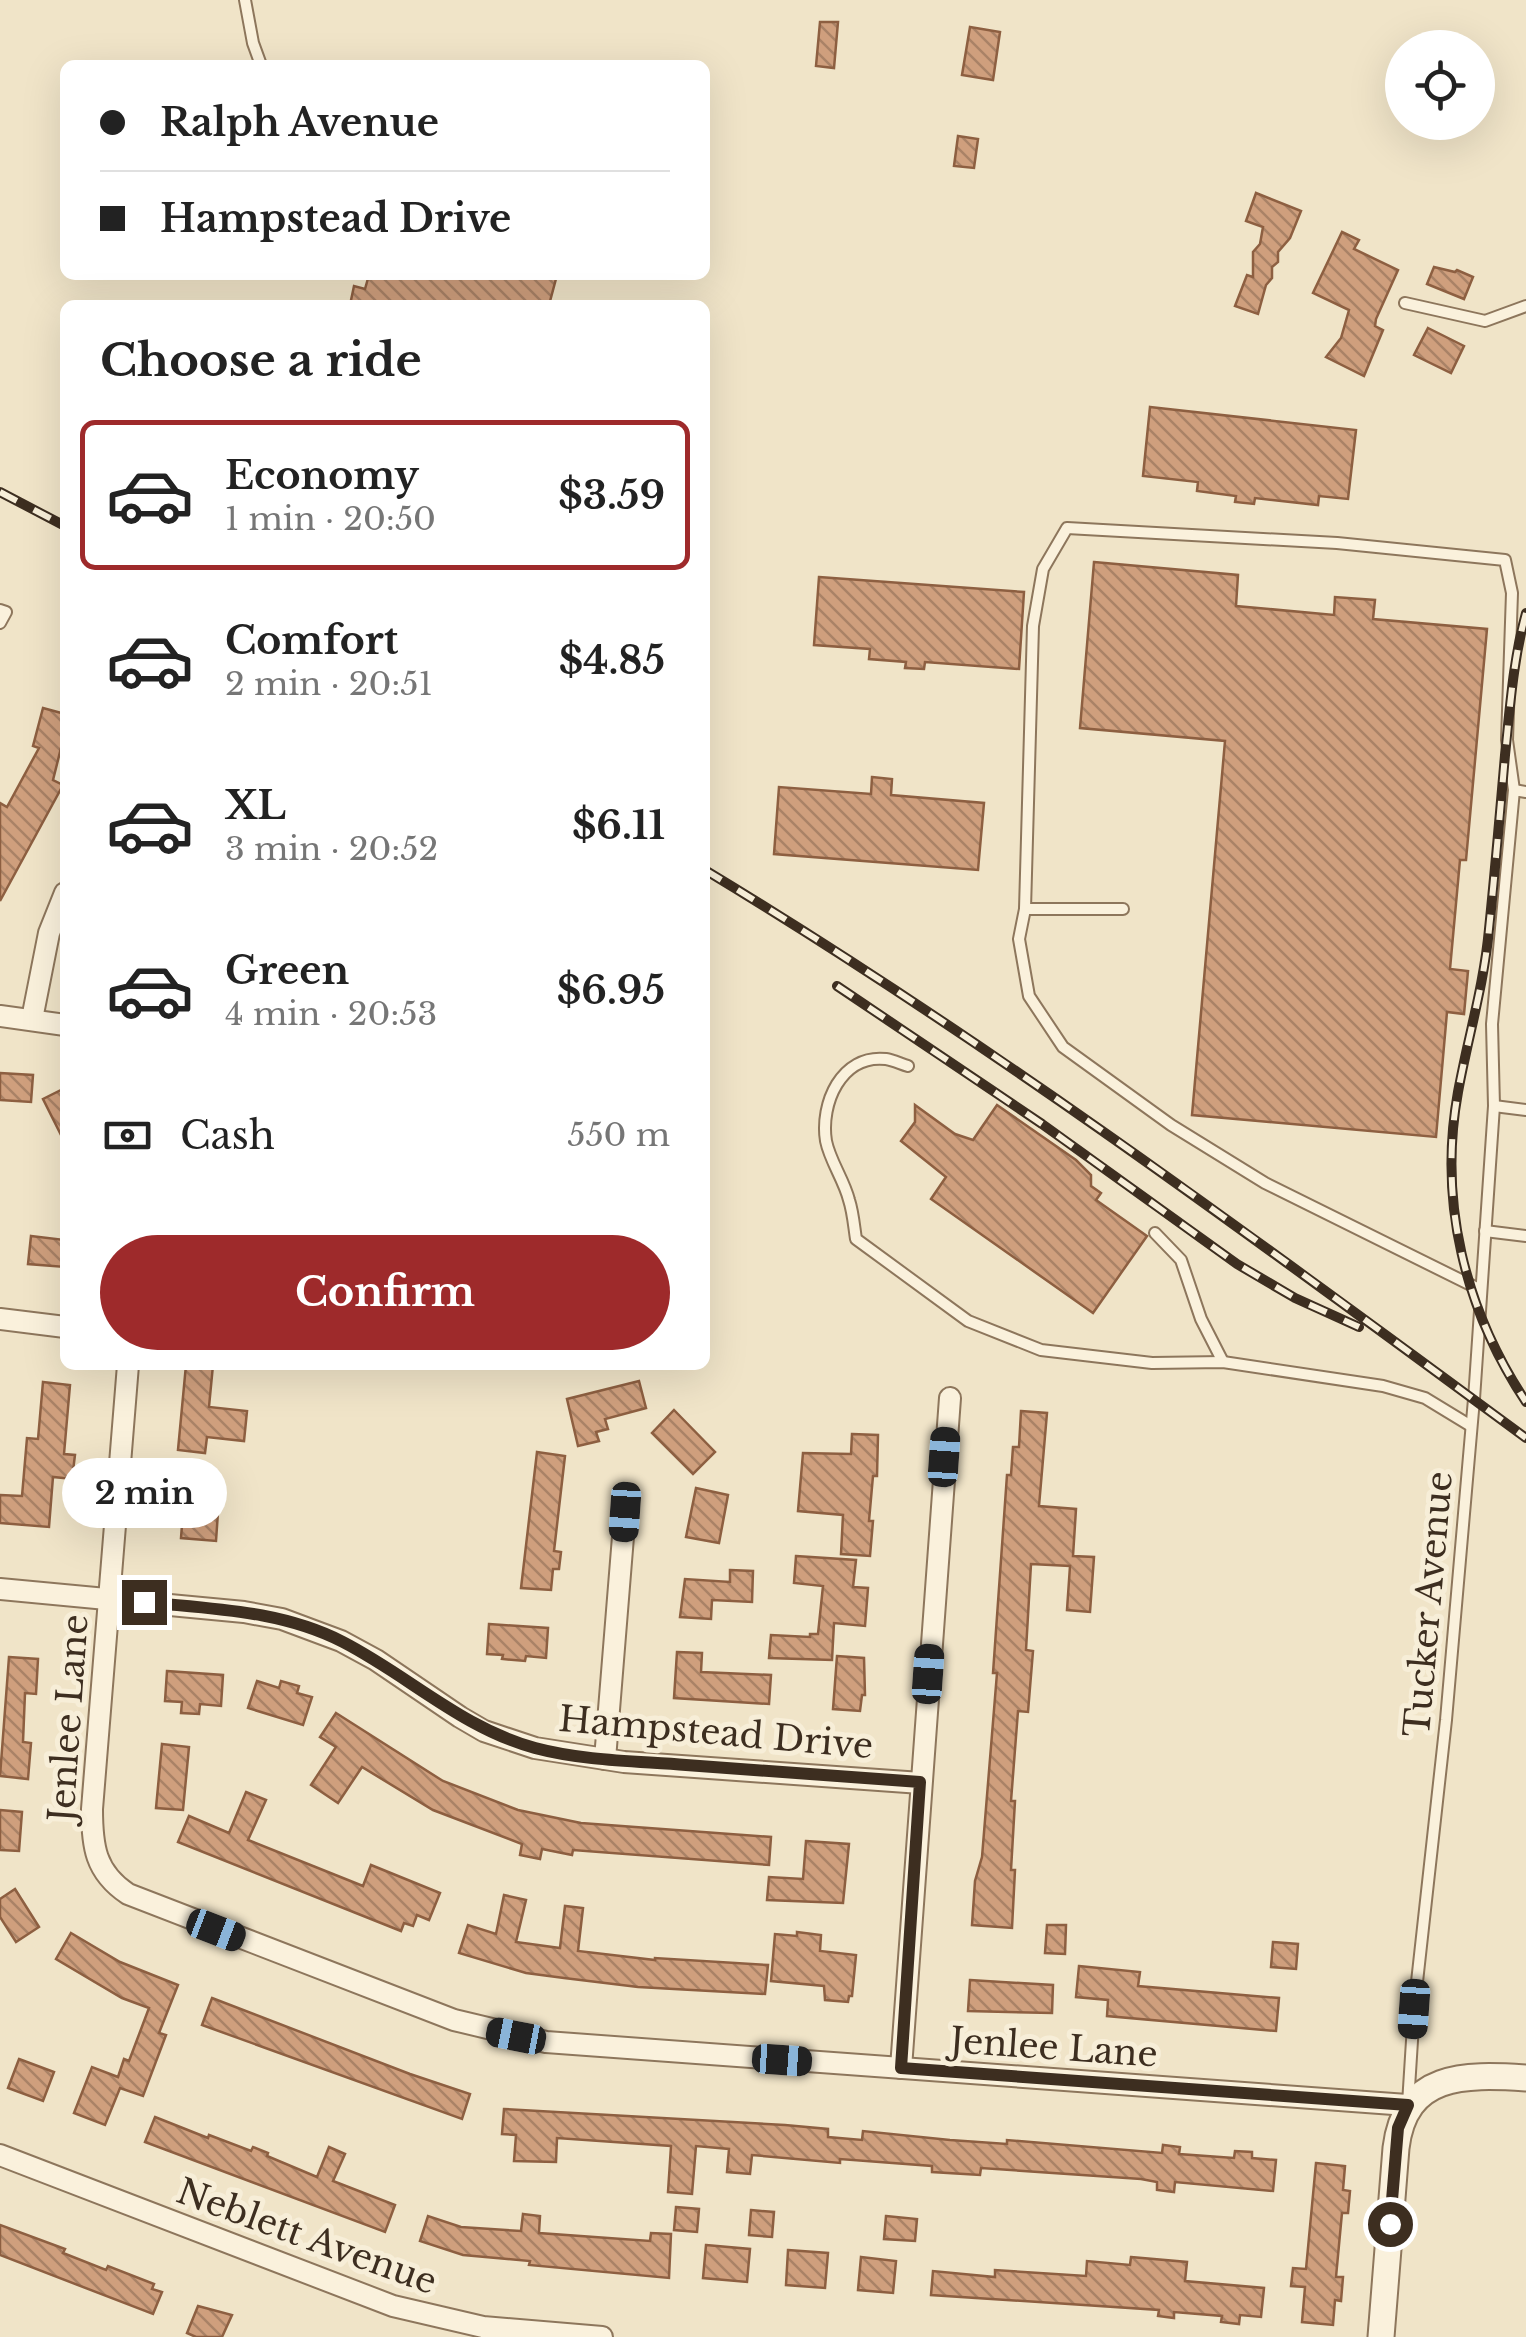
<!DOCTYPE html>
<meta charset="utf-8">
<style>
:root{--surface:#fff;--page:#f2f2f2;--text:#222;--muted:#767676;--line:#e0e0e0;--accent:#9e2a2b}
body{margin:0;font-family:"Libre Baskerville",serif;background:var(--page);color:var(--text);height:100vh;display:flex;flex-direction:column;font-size:38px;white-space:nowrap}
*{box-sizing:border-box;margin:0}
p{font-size:32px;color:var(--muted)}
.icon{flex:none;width:55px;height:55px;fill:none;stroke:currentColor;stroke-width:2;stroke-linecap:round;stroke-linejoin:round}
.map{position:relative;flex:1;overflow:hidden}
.drawer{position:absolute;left:60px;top:300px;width:650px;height:1070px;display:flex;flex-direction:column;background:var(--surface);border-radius:15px;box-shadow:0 10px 40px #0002}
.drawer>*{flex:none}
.top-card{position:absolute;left:60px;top:60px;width:650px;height:220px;border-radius:15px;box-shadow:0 10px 40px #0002;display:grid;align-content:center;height:220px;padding:0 40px;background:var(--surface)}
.tools{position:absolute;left:1385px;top:30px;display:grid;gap:20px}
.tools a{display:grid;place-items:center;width:110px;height:110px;border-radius:50%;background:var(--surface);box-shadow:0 10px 40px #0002;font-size:50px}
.end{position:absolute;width:45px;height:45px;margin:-22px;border:12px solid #3d2e20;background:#fff;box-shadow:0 0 0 5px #fff}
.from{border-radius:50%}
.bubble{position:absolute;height:70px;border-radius:35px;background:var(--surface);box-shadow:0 10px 40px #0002;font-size:32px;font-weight:800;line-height:70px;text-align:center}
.car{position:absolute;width:30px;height:60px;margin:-30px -15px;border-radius:12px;box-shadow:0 0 8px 2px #0007;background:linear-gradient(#222 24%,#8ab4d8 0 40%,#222 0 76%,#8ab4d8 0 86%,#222 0)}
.top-card b{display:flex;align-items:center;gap:35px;height:95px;font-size:38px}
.top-card b+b{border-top:2px solid var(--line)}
.top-card i{width:25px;height:25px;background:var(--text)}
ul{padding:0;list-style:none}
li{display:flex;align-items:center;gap:30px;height:150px;margin:0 20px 15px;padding:0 20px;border:5px solid transparent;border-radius:15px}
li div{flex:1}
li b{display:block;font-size:38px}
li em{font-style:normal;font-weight:800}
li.on{border-color:var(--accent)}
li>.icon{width:90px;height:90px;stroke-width:1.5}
h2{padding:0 40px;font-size:45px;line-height:120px}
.pay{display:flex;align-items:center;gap:25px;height:110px;padding:0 40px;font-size:38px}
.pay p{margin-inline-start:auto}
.button{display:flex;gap:20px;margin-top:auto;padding:20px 40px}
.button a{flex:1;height:115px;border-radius:60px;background:var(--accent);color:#fff;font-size:40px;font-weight:800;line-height:115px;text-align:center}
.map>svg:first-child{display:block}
.building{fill:url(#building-back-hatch);stroke:#8d5f41;stroke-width:2.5}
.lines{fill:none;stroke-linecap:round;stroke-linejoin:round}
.service-casing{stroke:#8d765c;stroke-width:14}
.minor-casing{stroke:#8d765c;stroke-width:24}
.tertiary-casing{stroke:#8d765c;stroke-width:29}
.service{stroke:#faf1dc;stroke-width:10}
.minor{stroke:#faf1dc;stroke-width:20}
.tertiary{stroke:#faf1dc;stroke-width:25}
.rail-casing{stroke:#3d2e20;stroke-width:10}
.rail{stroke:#f7eed8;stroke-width:6;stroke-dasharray:19;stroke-linecap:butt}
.route{stroke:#3d2e20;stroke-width:12}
.labels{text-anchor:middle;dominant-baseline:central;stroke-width:10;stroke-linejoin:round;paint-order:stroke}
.street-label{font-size:35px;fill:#3d2e20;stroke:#f7eed8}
</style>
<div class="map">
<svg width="1526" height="2337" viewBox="0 0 1526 2337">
<defs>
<pattern id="building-back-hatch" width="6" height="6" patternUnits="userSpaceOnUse" patternTransform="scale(2.5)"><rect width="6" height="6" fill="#cf9f7d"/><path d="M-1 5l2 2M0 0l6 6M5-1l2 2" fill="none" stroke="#a98266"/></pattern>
</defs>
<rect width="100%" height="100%" fill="#f0e4c8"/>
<g class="building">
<path d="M820 22H838L834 68 816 66Z"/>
<path d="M970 27 1000 32 993 80 962 75Z"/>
<path d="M958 136 978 139 974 168 954 166Z"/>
<path d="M1256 193 1301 211 1290 238 1278 252V262L1272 267V278L1266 285 1258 314 1235 306 1247 275 1253 277V252L1260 244 1263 227 1246 221Z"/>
<path d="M1342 232 1359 240 1354 249 1398 270 1376 319 1375 326 1383 330 1364 376 1326 357 1341 338 1349 310 1313 293Z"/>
<path d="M1434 267 1455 272 1457 270 1473 277 1464 299 1427 284Z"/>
<path d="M369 275H557L549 305H350L354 286 365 289Z"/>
<path d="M1428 328 1464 346 1451 373 1414 355Z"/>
<path d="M1150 407 1356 430 1348 499 1319 496 1318 505 1255 498 1254 504 1235 502 1236 496 1197 491 1198 482 1143 476Z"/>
<path d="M1094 562 1238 575 1236 606 1334 615 1335 597 1375 600 1373 619 1487 629 1466 860H1460L1450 969 1468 971 1464 1014 1447 1012 1436 1137 1192 1115 1225 741 1080 728Z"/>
<path d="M819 577 1024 592 1019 669 925 662 924 669 905 668 906 662 869 659 870 649 814 645Z"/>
<path d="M43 708 65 714V732L53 780 63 785 0 901V803L7 807 39 748 33 746Z"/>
<path d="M872 777 892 779 891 795 984 803 978 870 774 854 779 787 871 794Z"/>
<path d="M0 1073 33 1075 31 1102 0 1100Z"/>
<path d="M65 1088V1143L43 1099Z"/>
<path d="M915 1105 955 1134 973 1140 997 1105 1076 1160 1091 1175V1186L1101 1193 1096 1200 1147 1236 1093 1313 931 1199 946 1177 901 1141 915 1122Z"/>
<path d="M31 1236 65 1240V1267L28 1264Z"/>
<path d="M186 1365H213L209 1407 247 1411 244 1441 207 1437 205 1453 178 1450Z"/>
<path d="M639 1381 646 1408 605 1419 608 1429 596 1432 599 1441 578 1446 567 1399Z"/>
<path d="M43 1382 70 1385 64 1454 75 1455 72 1479 53 1477 49 1527 0 1523V1495L22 1496 27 1438 38 1439Z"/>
<path d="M674 1410 715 1452 693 1474 652 1433Z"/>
<path d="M1021 1411 1047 1413 1039 1506 1076 1509 1073 1556 1094 1557 1090 1612 1067 1610 1070 1566 1031 1564 1026 1650 1033 1651 1028 1712 1018 1711 1011 1801H1015L1011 1870H1015L1012 1928 972 1925 975 1881 982 1857 997 1673H993L1007 1475H1011L1013 1447H1019Z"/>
<path d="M852 1434 878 1435 877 1476H873L869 1521H873L870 1556 841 1554 843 1515 798 1511 803 1453 851 1454Z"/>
<path d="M537 1452 565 1456 554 1551 561 1552 559 1569H553L551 1590 521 1588Z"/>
<path d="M185 1486 208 1488 207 1511 218 1512 216 1541 181 1538Z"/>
<path d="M696 1488 728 1495 719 1543 686 1537Z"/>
<path d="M796 1556 856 1560 853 1587 868 1588 865 1626 834 1623 832 1660 769 1658 771 1635 810 1637V1634H818L823 1586 794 1583Z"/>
<path d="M730 1570 753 1571 752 1602 712 1600 711 1619 680 1617 685 1579 730 1582Z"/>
<path d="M489 1624 548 1628 546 1658 526 1656 525 1661 502 1659 503 1655 487 1654Z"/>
<path d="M677 1652 702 1653 701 1672 771 1675 769 1704 674 1698Z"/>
<path d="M837 1656 864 1658 865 1695H862L860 1711 833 1709Z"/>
<path d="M9 1657 38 1659 36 1694 25 1693 23 1742 31 1743 28 1779 0 1776Z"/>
<path d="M167 1671 223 1675 221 1706 200 1704 199 1714 181 1713 182 1702 165 1701Z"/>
<path d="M257 1681 279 1688 281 1681 299 1686 297 1693 312 1697 303 1725 248 1708Z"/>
<path d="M336 1713 443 1781 518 1810 581 1823 771 1837 769 1865 573 1850 572 1855 542 1849 540 1859 520 1855 522 1844 433 1810 362 1767 338 1803 311 1785 336 1747 320 1737Z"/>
<path d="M162 1744 189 1747 183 1810 156 1808Z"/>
<path d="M246 1792 266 1800 248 1840 363 1886 371 1865 440 1893 429 1920 417 1915 413 1926 404 1923 401 1931 178 1842 189 1816 229 1833Z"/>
<path d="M0 1810 22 1812 19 1851 0 1850Z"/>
<path d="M806 1841 849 1844 843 1903 767 1900 769 1877 803 1879Z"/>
<path d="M15 1889 39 1927 16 1942 0 1917V1899Z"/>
<path d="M504 1895 526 1900 516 1942 560 1948 565 1906 583 1908 578 1951 655 1960V1958L768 1965 765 1994 638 1987 564 1978 526 1973 459 1953 468 1925 496 1934Z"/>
<path d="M1047 1925H1066L1065 1954 1045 1953Z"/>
<path d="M797 1932 821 1935 820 1951 856 1955 852 1996H849L848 2002 825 2000 824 1986 771 1981 775 1934 797 1936Z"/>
<path d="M71 1933 120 1962 178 1985 159 2033 166 2035 143 2096 120 2088 105 2125 74 2113 92 2067 118 2077 124 2059 129 2061 149 2008 122 1998 56 1959Z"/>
<path d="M1273 1942 1298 1944 1296 1969 1271 1967Z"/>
<path d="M1079 1966 1140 1972 1138 1986 1279 1998 1276 2031 1107 2016 1108 2000 1076 1997Z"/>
<path d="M970 1980 1053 1985 1052 2013 968 2011Z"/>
<path d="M212 1998 410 2074 470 2094 462 2119 202 2025Z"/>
<path d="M19 2059 54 2072 43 2101 8 2088Z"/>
<path d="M504 2109 785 2125 828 2129V2137L862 2140 863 2131 950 2140 1007 2144V2140L1162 2153 1163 2145 1180 2147 1179 2154 1234 2158 1235 2151 1252 2152V2158L1276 2160 1273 2191 1175 2182 1174 2192 1157 2190V2182L1141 2179 981 2168 980 2175 932 2172V2166L840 2159V2163L752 2155 750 2174 727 2172 729 2149 696 2146 692 2194 668 2192 671 2146 557 2138 556 2162 514 2161 516 2135 502 2134Z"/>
<path d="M155 2117 208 2138 209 2135 251 2151 253 2147 268 2153 267 2156 317 2177 329 2147 345 2154 333 2181 395 2205 385 2232 145 2142Z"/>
<path d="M1316 2163 1345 2166 1343 2190 1350 2191 1348 2213H1342L1336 2277H1343L1341 2301 1335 2300 1333 2325 1302 2322 1305 2287 1291 2286 1293 2268 1306 2269Z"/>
<path d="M676 2207 699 2209 697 2232 674 2230Z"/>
<path d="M751 2210 774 2212 772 2237 749 2235Z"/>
<path d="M523 2214 540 2216 539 2233 650 2241 651 2233 671 2234 669 2278 529 2265 530 2261 463 2255 420 2241 428 2216 461 2227 521 2231Z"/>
<path d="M886 2216 917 2219 915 2241 884 2239Z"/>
<path d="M0 2225 65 2249 63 2253 106 2270 108 2266 154 2284 152 2289 162 2292 153 2314 0 2255Z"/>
<path d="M706 2245 750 2249 747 2282 703 2278Z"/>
<path d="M788 2250 828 2253 825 2288 786 2285Z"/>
<path d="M861 2257 896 2261 893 2293 858 2290Z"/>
<path d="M1131 2257 1187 2262 1185 2281 1264 2288 1261 2317 1240 2315 1239 2324 1221 2322 1222 2316 1174 2312V2318L1158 2316 1159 2310 931 2295 933 2271 995 2277V2270L1086 2276 1087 2261 1130 2265Z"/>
<path d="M198 2306 232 2315 222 2337H196L187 2333Z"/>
</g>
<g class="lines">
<g class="service-casing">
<g id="service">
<path d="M245 0 253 43 261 65"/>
<path d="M1405 303 1485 321 1526 306"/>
<path d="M0 610 6 612 0 623"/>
<path d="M1025 909H1123"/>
<path d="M908 1066C901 1064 893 1060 886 1059 841 1054 820 1104 826 1141 830 1161 844 1180 849 1200 853 1212 854 1226 856 1239L968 1321 1041 1350 1152 1363 1223 1362 1383 1386 1425 1398 1471 1426"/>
<path d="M1494 1106 1526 1110"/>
<path d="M1485 1231 1526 1236"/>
<path d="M1155 1233 1181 1260 1201 1319 1223 1362"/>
<path d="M1481 1290 1265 1183 1171 1125 1063 1047 1029 996 1019 939 1025 909 1033 626 1043 569 1067 528 1337 543 1505 560 1512 593 1507 740 1514 790"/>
<path d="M1408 2104 1414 2009 1446 1720 1474 1399 1494 1106 1492 1024 1514 790 1526 792"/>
</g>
</g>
<g class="minor-casing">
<g id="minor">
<path d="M0 1016 65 1025"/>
<path d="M32 1019 49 933 65 893"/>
<path d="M0 1319 65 1327"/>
<path d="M128 1365 92 1809C92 1846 95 1872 128 1894L454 2020 546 2042 1407 2105"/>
<path d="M0 1589 244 1612 282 1619 341 1641 376 1660 460 1717 484 1731 535 1748 624 1762 921 1783"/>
<path d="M605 1759 625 1512"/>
<path d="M901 2068 950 1398"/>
<path d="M0 2155 393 2306 483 2327 602 2337"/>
</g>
</g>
<g class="tertiary-casing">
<path id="tertiary" d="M1381 2337 1396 2148C1405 2073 1464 2074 1526 2078"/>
</g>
<use href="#service" class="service"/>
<use href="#minor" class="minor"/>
<use href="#tertiary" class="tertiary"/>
<g class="rail-casing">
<g id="rail">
<path d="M0 492 65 526"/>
<path d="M1526 613C1513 660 1510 708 1505 755 1500 813 1495 871 1489 929 1484 985 1468 1037 1458 1092 1438 1202 1465 1310 1526 1402"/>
<path d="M705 870C990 1042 1258 1241 1526 1438"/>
<path d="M837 986 1042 1124 1237 1264 1295 1298 1359 1327"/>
</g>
</g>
<use href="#rail" class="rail"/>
</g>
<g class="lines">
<path class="route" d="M144 1602C211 1609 281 1610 343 1642 409 1676 462 1728 535 1748 584 1761 636 1761 686 1765 764 1771 842 1777 920 1782L901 2068 1408 2105 1398 2128 1390 2224"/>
</g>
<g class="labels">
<g class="street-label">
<text transform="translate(1428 1604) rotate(-85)">Tucker Avenue</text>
<text transform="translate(68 1718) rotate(-86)">Jenlee Lane</text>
<text transform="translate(716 1732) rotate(5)">Hampstead Drive</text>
<text transform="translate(1054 2047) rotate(4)">Jenlee Lane</text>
<text transform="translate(307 2236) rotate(20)">Neblett Avenue</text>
</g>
</g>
</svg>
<div class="tools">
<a><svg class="icon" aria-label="locate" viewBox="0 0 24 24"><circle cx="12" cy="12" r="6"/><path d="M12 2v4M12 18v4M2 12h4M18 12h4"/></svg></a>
</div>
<i class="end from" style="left:1390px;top:2224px"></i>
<i class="end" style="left:144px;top:1602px"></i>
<div class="bubble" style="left:62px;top:1458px;width:165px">2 min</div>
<i class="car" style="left:944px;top:1457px;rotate:4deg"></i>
<i class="car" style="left:625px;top:1512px;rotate:184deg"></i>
<i class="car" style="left:928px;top:1674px;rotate:4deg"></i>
<i class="car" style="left:216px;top:1930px;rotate:111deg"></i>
<i class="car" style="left:1414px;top:2009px;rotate:184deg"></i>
<i class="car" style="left:516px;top:2036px;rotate:281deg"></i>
<i class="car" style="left:782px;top:2060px;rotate:94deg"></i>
<div class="top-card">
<b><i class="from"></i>Ralph Avenue</b>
<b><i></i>Hampstead Drive</b>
</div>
<section class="drawer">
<h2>Choose a ride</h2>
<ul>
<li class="on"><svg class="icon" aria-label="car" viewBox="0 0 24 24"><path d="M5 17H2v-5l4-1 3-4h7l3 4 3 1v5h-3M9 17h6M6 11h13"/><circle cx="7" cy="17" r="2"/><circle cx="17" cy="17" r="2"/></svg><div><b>Economy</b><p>1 min · 20:50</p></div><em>$3.59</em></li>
<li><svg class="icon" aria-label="car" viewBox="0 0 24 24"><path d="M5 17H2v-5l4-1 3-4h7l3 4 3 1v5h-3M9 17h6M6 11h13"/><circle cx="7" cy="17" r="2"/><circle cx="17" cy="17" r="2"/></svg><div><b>Comfort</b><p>2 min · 20:51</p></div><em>$4.85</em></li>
<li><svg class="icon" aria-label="car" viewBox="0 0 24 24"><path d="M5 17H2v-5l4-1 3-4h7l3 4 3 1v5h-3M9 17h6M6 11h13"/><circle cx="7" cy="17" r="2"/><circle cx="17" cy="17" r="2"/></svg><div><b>XL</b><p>3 min · 20:52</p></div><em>$6.11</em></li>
<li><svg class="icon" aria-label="car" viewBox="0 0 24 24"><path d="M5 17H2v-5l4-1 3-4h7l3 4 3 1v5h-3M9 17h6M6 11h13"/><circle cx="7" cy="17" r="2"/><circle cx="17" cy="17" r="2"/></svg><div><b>Green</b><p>4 min · 20:53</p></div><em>$6.95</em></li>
</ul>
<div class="pay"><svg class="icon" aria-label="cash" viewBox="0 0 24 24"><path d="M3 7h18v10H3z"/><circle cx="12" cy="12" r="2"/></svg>Cash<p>550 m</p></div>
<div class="button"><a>Confirm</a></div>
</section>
</div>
